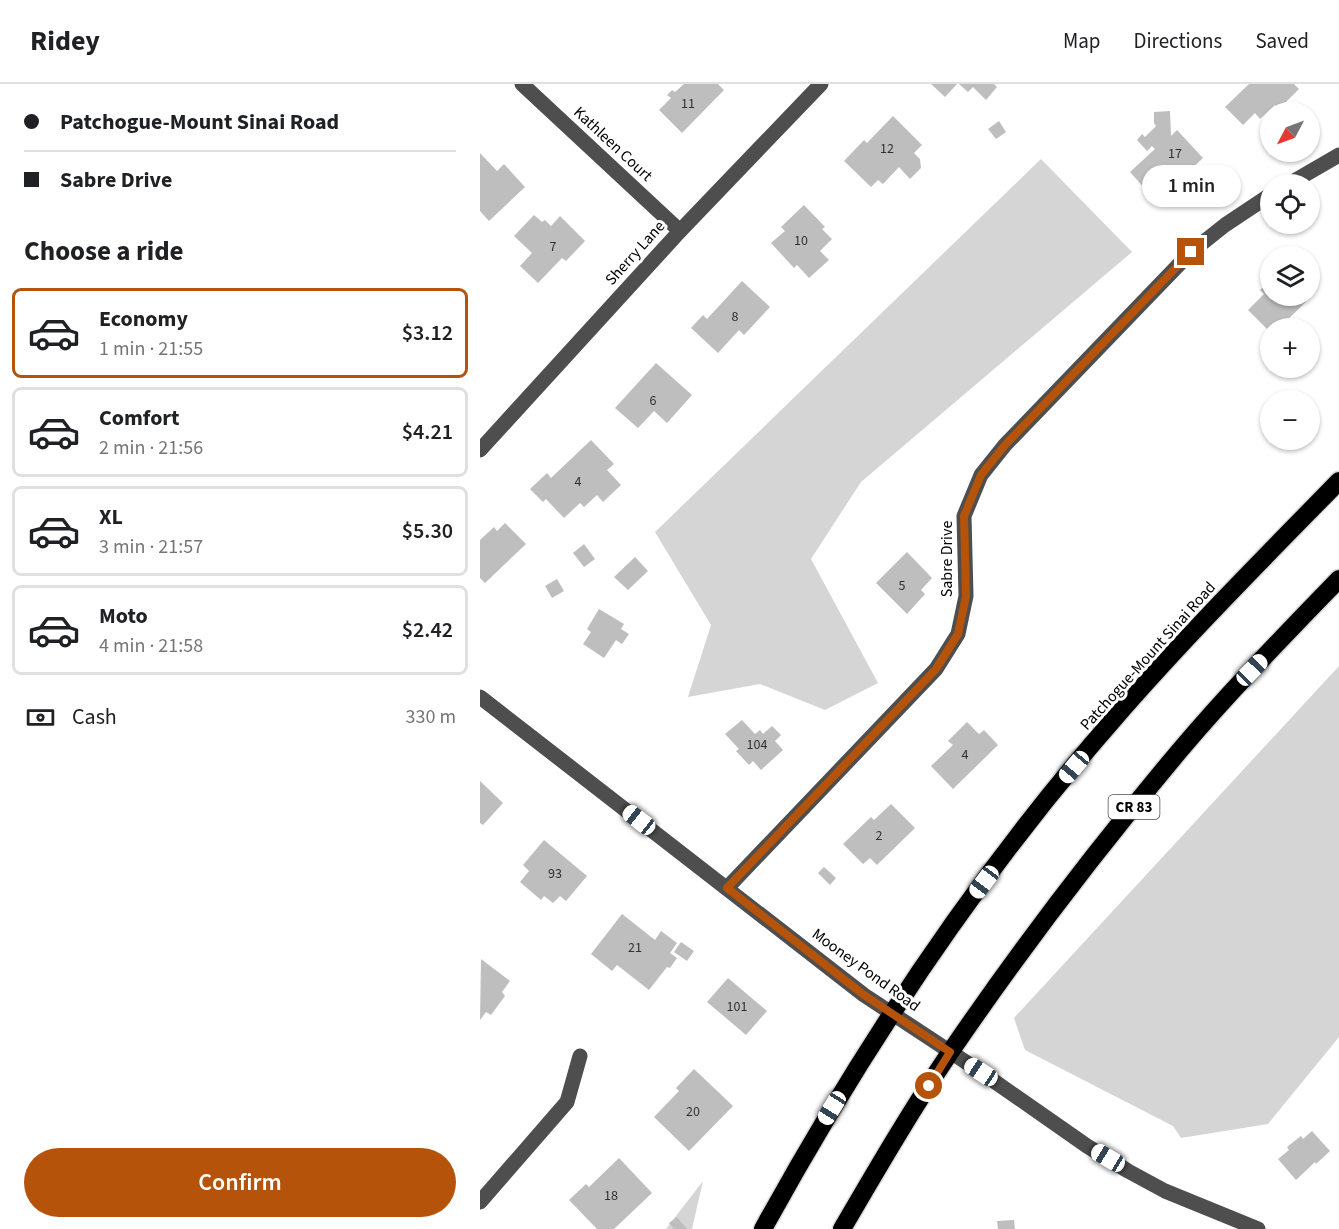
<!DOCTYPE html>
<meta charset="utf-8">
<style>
:root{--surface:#fff;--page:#f2f2f2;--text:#202124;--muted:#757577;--line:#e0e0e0;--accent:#b45309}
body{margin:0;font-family:"Source Sans 3",sans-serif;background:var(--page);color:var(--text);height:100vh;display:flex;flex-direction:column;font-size:22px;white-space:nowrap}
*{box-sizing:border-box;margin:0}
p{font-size:20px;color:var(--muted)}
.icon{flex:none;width:33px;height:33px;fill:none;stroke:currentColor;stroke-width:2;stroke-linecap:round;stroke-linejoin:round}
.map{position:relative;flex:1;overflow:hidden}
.side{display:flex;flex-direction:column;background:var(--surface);width:480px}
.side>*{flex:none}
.top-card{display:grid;align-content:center;height:132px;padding:0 24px;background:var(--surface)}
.needle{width:39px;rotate:229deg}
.controls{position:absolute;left:780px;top:18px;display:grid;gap:12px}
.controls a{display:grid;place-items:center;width:60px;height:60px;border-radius:50%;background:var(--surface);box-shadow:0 2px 4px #0004;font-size:30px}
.end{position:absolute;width:27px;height:27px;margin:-14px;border:8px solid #b45309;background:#fff;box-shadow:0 0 0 3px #fff}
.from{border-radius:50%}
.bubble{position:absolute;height:42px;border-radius:21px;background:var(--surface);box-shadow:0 2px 4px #0004;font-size:20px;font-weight:600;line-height:42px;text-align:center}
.car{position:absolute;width:18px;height:36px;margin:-18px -9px;border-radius:8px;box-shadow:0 0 4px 2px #0007;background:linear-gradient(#fff 24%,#345 0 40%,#fff 0 76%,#345 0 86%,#fff 0)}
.top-card b{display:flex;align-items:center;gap:21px;height:57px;font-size:22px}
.top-card b+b{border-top:2px solid var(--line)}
.top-card i{width:15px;height:15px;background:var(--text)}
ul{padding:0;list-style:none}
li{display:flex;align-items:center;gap:18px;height:90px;margin:0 12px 9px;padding:0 12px;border:3px solid var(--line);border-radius:9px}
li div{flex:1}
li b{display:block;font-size:22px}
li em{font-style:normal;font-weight:600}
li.active{border-color:var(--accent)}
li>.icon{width:54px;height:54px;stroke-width:1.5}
h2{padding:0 24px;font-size:27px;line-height:72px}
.pay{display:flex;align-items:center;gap:15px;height:66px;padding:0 24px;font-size:22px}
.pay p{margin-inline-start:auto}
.action{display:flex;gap:12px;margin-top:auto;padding:12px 24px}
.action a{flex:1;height:69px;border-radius:36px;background:var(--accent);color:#fff;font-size:24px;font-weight:600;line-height:69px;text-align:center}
header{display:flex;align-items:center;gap:36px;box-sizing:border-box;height:84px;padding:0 30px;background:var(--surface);border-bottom:2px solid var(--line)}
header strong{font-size:28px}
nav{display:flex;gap:33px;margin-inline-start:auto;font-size:21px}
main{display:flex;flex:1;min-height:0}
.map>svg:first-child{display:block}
.green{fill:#d5d5d5}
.building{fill:#bebebe}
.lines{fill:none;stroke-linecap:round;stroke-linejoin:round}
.highway-casing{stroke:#dbdbdb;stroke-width:21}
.minor{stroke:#4e4e4e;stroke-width:15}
.highway{stroke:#000;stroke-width:18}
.route{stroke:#b45309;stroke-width:8}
.labels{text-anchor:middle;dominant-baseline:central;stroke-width:6;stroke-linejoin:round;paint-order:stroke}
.number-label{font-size:14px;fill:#303030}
.shield{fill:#fff;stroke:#4c4c4c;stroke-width:1.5}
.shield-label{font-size:15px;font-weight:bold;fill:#000}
.street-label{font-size:16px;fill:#000;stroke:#fff}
</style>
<header>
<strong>Ridey</strong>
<nav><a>Map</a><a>Directions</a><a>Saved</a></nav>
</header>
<main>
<section class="side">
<div class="top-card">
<b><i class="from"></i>Patchogue-Mount Sinai Road</b>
<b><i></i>Sabre Drive</b>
</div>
<h2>Choose a ride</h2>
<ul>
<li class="active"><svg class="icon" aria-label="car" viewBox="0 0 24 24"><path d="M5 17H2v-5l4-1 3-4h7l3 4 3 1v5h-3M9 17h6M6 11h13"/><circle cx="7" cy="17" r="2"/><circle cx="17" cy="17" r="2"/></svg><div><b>Economy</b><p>1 min · 21:55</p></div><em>$3.12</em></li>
<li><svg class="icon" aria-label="car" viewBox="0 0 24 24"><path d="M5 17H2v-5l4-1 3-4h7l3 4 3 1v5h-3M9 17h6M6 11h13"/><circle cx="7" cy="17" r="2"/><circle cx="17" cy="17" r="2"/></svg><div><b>Comfort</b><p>2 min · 21:56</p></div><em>$4.21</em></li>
<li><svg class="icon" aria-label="car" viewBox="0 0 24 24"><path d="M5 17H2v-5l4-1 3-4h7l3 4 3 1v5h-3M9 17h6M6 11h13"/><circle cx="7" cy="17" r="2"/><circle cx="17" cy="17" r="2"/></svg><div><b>XL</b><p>3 min · 21:57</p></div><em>$5.30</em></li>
<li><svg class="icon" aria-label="car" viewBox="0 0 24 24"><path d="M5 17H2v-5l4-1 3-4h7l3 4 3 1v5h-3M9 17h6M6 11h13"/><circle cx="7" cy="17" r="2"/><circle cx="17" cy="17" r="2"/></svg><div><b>Moto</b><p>4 min · 21:58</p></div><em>$2.42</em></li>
</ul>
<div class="pay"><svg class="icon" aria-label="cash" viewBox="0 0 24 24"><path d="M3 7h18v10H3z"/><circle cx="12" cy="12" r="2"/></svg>Cash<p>330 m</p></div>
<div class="action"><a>Confirm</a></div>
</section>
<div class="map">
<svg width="859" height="1145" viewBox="0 0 859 1145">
<rect width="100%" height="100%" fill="#fff"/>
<g class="green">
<path d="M561 75 652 168 381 398 331 475 398 599 345 626 280 600 208 613 231 541 175 448Z"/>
<path d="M859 582V953L788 1040 701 1054 693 1042 545 966 534 934Z"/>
<path d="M223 1097 212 1145H186Z"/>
</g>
<g class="building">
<path d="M204 0H238L244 6 202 49 179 26 191 14 187 11 192 6 195 8Z"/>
<path d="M451 0H477L465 13Z"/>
<path d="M479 0H514L517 3 506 16 493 3 488 8Z"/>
<path d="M769 0H814L819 5 799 25 795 21 780 35 775 29 763 41 745 23Z"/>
<path d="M690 27 691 52 697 46 723 74 694 101 691 98 673 114 650 88 675 65 672 62 667 67 657 56 662 50 665 53 676 42 674 39V28Z"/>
<path d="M413 32 442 61 434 69 440 75 441 84 430 95 419 83 403 100 398 96 391 103 364 77 384 56 387 59Z"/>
<path d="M519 37 526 48 516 55 508 45Z"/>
<path d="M0 69 17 87 24 80 45 103 9 137 0 127Z"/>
<path d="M324 121 345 143 342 145 352 155 340 167 349 176 329 194 317 181 314 184 291 159 305 147 301 143Z"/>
<path d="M54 131 62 138 65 136 71 142 80 132 105 157 86 177 82 174 58 199 40 182 52 169 34 152Z"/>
<path d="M790 196V212H830L831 213 799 244H790V248L768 226 784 210 780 206Z"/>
<path d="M262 197 290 223 264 251 259 246 238 269 211 244 223 231 227 235Z"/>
<path d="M176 279 212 311 187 339 174 327 158 344 135 324Z"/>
<path d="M111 356 134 380 127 386 141 401 123 418 117 411 104 423 100 419 84 434 66 415 63 418 50 405 67 389 71 394Z"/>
<path d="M25 439 46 460 5 499 0 494V456L14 443 17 447Z"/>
<path d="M104 460 115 475 104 483 93 469Z"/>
<path d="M427 468 452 494 441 506 445 510 427 530 396 499Z"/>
<path d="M155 473 168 487 148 506 134 493Z"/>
<path d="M77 495 84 507 72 514 65 502Z"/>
<path d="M119 525 144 540 141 545 149 550 142 560 136 556 124 574 103 560 111 548 107 545Z"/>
<path d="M262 636 275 650 280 646 283 650 292 642 301 651 295 657 303 666 281 686 273 677 269 681 256 667 259 665 245 650Z"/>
<path d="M487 638 499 650 504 646 518 661 473 705 451 682 473 661 468 657Z"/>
<path d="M0 697 23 719 3 741 0 739Z"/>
<path d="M411 720 435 744 397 781 390 774 383 780 363 760 391 733 394 736Z"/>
<path d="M64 756 107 792 86 817 80 812 73 819 64 812 61 816 40 798 49 787 43 781Z"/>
<path d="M344 783 356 794 350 801 338 789Z"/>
<path d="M142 830 175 856 181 847 197 859 190 869 197 874 190 884 187 883 169 906 137 881 132 887 111 870Z"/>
<path d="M201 858 214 867 207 877 194 868Z"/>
<path d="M1 875 30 897 22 908 25 912 11 931 6 928 0 936Z"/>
<path d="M248 894 287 927 266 951 227 918Z"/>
<path d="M214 985 253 1022 209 1067 174 1033 199 1007 196 1004Z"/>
<path d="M832 1047 850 1067 836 1080 835 1078 816 1096 798 1075 809 1066 807 1063 821 1052 823 1055Z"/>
<path d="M139 1074 172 1109 134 1145H117L89 1116 106 1100 109 1103Z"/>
<path d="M197 1133 207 1145H194L189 1139Z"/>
<path d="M534 1136 535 1145H518L517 1137Z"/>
</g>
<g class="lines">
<g class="highway-casing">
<g id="highway">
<path d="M283 1145C382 965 497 791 633 636 705 553 783 475 859 397"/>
<path d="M362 1145C397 1085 432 1025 471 967 542 863 620 761 701 665 751 606 805 551 859 495"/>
</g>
</g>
<g class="minor">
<path d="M42 0 200 147"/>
<path d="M809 100 859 71"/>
<path d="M0 366 200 147 341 0"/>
<path d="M0 613 384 911 501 988 607 1062 648 1087 685 1107 778 1145"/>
<path d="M247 804 456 585 478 550 486 512 484 432 501 391 525 361 711 168 745 141 790 111"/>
<path d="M0 1118 87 1018 100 972"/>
</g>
<use href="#highway" class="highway"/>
</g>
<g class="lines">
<path class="route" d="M449 1002 470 968 384 911 247 804 456 585 478 550 486 512 484 432 501 391 525 361 711 168"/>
</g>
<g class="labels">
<g class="number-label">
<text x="208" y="20">11</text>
<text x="407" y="65">12</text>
<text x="695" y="70">17</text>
<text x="321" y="157">10</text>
<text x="73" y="163">7</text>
<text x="255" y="233">8</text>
<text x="173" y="317">6</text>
<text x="98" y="398">4</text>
<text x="422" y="502">5</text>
<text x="277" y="661">104</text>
<text x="485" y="671">4</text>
<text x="399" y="752">2</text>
<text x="75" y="790">93</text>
<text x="155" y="864">21</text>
<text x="257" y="923">101</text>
<text x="213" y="1028">20</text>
<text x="131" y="1112">18</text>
</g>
<rect class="shield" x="628.5" y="711" width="51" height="24" rx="4.5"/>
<g class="shield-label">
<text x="654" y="723">CR 83</text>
</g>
<g class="street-label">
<text transform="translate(133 60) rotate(43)">Kathleen Court</text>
<text transform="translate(155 169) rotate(-48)">Sherry Lane</text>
<text transform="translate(467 475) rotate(-90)">Sabre Drive</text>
<text transform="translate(668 572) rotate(-48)">Patchogue-Mount Sinai Road</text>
<text transform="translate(386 886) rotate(36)">Mooney Pond Road</text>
</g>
</g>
</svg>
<div class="controls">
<a><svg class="needle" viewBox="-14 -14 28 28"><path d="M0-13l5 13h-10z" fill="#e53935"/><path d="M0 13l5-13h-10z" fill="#757577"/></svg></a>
<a><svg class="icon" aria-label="locate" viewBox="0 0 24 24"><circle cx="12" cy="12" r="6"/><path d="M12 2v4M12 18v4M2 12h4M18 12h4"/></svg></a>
<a><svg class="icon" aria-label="layers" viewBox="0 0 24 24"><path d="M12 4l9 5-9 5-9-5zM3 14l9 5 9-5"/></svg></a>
<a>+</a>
<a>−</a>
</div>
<i class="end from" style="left:449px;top:1002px"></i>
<i class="end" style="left:711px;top:168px"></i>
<div class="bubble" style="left:662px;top:81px;width:99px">1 min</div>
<i class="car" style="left:772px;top:586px;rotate:44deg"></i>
<i class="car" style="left:594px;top:683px;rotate:220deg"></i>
<i class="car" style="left:159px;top:736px;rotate:308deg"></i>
<i class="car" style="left:504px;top:798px;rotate:217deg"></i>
<i class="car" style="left:501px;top:988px;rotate:303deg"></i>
<i class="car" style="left:352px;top:1024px;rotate:212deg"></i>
<i class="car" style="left:628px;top:1074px;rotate:301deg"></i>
</div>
</main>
